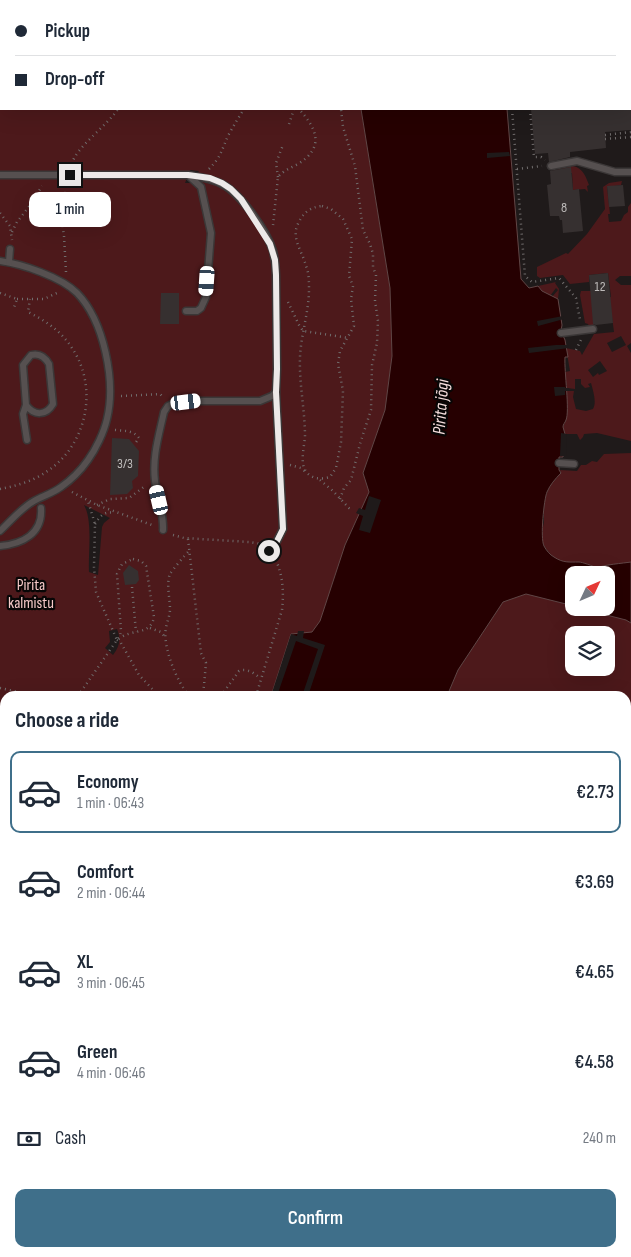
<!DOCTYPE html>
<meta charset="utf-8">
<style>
:root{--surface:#fff;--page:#f6f6f7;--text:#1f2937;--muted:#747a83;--line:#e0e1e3;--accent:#3f6f8a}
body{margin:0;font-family:"Sofia Sans Condensed",sans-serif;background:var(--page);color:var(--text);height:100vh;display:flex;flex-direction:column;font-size:19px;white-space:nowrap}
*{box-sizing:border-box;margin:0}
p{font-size:16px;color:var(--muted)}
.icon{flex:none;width:28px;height:28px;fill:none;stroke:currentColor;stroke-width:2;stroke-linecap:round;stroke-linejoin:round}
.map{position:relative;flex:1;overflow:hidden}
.sheet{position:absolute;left:0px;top:691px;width:631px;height:566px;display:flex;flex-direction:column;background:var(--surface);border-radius:15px 15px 0 0;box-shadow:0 5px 20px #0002}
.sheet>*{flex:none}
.banner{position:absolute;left:0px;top:0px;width:631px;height:110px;box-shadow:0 5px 20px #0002;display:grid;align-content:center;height:110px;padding:0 15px;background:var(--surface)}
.needle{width:32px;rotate:46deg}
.fabs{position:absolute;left:565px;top:566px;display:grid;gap:10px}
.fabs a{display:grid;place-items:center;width:50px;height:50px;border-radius:10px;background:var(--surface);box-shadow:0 5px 20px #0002;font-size:25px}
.end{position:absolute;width:22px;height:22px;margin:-11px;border:6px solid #ece9e8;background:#111;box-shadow:0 0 0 2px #111}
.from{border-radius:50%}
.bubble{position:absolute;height:35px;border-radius:10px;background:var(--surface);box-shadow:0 5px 20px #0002;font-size:16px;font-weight:600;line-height:35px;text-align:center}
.car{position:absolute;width:15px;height:30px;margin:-15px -8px;border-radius:6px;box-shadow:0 0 4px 1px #0007;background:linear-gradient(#fff 24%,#345 0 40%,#fff 0 76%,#345 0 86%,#fff 0)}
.banner b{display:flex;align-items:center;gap:18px;height:48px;font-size:19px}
.banner b+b{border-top:1px solid var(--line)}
.banner i{width:12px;height:12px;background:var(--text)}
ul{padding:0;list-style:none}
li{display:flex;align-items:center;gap:15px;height:82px;margin:0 10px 8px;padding:0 5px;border:2px solid transparent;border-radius:10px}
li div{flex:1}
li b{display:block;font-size:19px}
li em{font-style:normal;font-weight:600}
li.current{border-color:var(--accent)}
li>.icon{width:45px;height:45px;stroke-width:1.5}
h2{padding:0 15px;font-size:22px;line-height:60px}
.pay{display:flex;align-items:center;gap:12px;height:55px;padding:0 15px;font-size:19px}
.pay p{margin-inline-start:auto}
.action{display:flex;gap:10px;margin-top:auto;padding:10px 15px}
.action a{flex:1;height:58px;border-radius:10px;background:var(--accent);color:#fff;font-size:20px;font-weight:600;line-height:58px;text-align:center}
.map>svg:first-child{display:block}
.green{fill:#4d191b;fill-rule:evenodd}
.water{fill:#260001;stroke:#614646}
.pier{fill:#1f1a1a}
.building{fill:#363030}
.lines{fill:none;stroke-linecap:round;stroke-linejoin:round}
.lane-casing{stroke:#3b3737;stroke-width:9}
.path{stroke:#716d6d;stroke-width:2.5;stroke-dasharray:1 4;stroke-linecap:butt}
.lane{stroke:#565050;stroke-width:6}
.route{stroke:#ece9e8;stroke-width:6}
.labels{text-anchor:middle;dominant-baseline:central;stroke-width:4.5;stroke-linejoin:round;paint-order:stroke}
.number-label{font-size:14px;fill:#bebbba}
.park-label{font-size:16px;fill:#f5c8c7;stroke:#080606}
.water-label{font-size:18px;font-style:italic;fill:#f4dddc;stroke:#080606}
</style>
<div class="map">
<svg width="631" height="1257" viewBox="0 0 631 1257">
<rect width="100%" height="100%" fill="#1f1a1a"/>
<g class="green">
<path d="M0 0H207L1 1V7Z"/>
<path d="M0 14 1 109H361L390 288 392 356 385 410 363 473 369 492 345 545 320 622 312 632 308 696H258L252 695V696H5V883L0 890ZM190 170 199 171 190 183H185ZM84 505 110 518 104 523 102 527 98 575 89 572C88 553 93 521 84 505ZM117 629C121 639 120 646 113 655L105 648 110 642 109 631Z"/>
<path d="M573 166C583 168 586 177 589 185L587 186 588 192 585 189 573 190 572 173 550 174 553 171Z"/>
<path d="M622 181 621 185 607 187 610 214H608L609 222 621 221 624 215 628 212V207L631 203V276H620L615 280 621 285H631V343L627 346 631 353V441L597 433 584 434 583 437 580 440 577 434H565L563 427 566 420V391H574L573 397 576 409 586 411 593 409C597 402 593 391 591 383L588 384 590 387 585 388 581 384V379H575V389L567 388 565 372 570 371 566 348 580 351 582 355 594 334 614 332 612 317 593 319 594 327 590 328 588 324 585 323 580 295 581 291H591L592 299 611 297 608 273 589 275V282L570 284 563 275 540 278 537 276V267L566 253 568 254 587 234 605 209 603 187 609 183ZM621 336 626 345 612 352 607 343ZM600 361 607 371 599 375 598 373 593 377 588 370Z"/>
<path d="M556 282 555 283 559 289 558 299 552 297 558 290 556 288 550 296 542 291 538 286Z"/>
<path d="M631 453V570C620 569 607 570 596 567 591 566 587 564 582 563 577 561 569 564 563 562 554 559 542 548 542 537 542 532 543 527 544 522 544 499 544 491 561 473L560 470 577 471 581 465H586L592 461 597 462 604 454Z"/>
<path d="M526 594 574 606V608H579L627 620 631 623V1016L626 1020V696H447L458 670 503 602ZM574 635H606V668H574Z"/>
<path d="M5 916V1252L96 1253V1257H0V918Z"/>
<path d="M631 1058V1232L626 1230V1062Z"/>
<path d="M202 1252 573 1253 571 1257H201Z"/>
</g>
<g class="water">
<path d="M361 109H507L521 279 529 288 538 286 542 291 558 299 562 325 561 331 565 340 568 357H565C564 371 570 411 566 420 565 423 563 424 563 427L565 434 563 457H559V470L561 473C555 479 550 485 547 492 544 499 540 538 544 546 546 550 550 555 554 557 563 563 569 562 579 562 582 562 593 566 597 568 601 565 625 563 631 562V623L626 620 579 608H606V575H574V606L526 594 503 602 458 670 447 696H271L291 634 312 632 320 621 345 545 369 492 363 473 385 410 392 356 390 288Z"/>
<path d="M631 1016V1058L626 1062V1020Z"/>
<path d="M626 1230 631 1232V1257H571L573 1253 626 1252Z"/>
<path d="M96 1253V1252L202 1253 201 1257H96Z"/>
</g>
<g class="pier">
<path d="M337 0H518L357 1Z"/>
<path d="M509 152 510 156 487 158V153Z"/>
<path d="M563 316 564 319 538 326 537 321Z"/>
<path d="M556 345H568L569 348 529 353 528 348Z"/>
<path d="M554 387H565V388H569V391H565V395L555 396Z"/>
<path d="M561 433 567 434 566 456H560Z"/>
<path d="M369 496 381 500 370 533 359 530 363 516 356 513 359 508 365 510Z"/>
<path d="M298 631H304L303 638 325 645 308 696H302L318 649 296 641 277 696H271L291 634 297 636Z"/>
</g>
<g class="building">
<path d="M531 109H631V130L605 132 606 148 570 152V157L549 162 548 153 535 154Z"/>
<path d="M571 167 573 190 579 189 583 231 563 233 562 220H560L559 216H550L547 185 551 184 550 171Z"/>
<path d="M623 185 625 206 609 207 607 186Z"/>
<path d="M608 273 613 323 596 325 593 324 589 275Z"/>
<path d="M161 293H179V324H160Z"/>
<path d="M112 438 129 439 139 451 138 476 132 481 133 488 127 494 110 495Z"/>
<path d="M129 565 138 571 139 580 136 584 125 585 123 573Z"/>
</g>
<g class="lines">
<g class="lane-casing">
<g id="lane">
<path d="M551 166 577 161 615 172H631"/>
<path d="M0 175H188C200 177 211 178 222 184 240 193 267 231 273 251 275 259 276 267 276 275L277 369 276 392 283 529 277 541 269 551"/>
<path d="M0 261C22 264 61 277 77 293 104 321 116 381 107 419 104 432 96 449 88 460 81 470 71 480 61 487 53 493 43 496 34 501 21 508 11 521 0 531"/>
<path d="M9 262 10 249"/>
<path d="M186 311H197L201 308 206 297 211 233 201 187 189 176"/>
<path d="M561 333 593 329"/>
<path d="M26 405C34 416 46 416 53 404L49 364C45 357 39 353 31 355L23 365 26 405 23 414 27 440"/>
<path d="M559 463 574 464"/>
<path d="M163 530C164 513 157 498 155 481 152 457 159 435 164 412L168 406 172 404 199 401H260L272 396 276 392"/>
<path d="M0 546C22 544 43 534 41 508"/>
</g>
</g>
<g class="path">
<path d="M249 0 250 1"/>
<path d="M286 0 288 1"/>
<path d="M220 1 227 0"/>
<path d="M230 1 232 0"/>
<path d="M282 1 283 0"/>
<path d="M579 1 581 0"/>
<path d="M0 10H1"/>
<path d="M630 41 631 40"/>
<path d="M0 75H1"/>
<path d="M630 75H631"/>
<path d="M630 96H631"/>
<path d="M512 109 525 276 532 282 559 278 576 298 580 320"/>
<path d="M530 109 534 157H541L545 160"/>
<path d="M289 124 294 109"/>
<path d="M605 135 631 132"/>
<path d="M605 139 631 137"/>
<path d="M72 164C75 148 107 126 118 109"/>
<path d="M209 169C222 156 222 148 229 134 234 125 239 117 244 109"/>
<path d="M517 169 542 166"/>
<path d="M278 177 276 163 283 145"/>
<path d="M322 206 331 209 343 219 352 239 349 276 353 286 351 299 354 326 340 351 338 364 343 391 341 442 336 468 330 477C320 480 309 479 304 468 301 459 304 447 305 437 305 410 299 384 300 357 301 334 309 312 309 289 309 281 309 273 306 266 303 253 292 240 297 226 302 214 309 207 322 206Z"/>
<path d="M0 213 10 226 12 240"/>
<path d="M273 225 278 177C284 170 291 168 298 164 325 147 317 129 299 109"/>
<path d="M12 232 17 222 31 204 42 186"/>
<path d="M66 272 64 236 61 214 65 201 66 184"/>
<path d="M0 293 17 299 13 310"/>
<path d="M17 299H44L59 292"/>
<path d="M288 302 299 325 303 331 349 338"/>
<path d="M576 350 581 340"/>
<path d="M121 396 160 394 164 398"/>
<path d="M115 430C124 431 133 430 139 438L134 445"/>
<path d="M290 465 301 468 307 473"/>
<path d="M320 480 333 491 349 508 353 510"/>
<path d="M0 489C16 486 33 481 46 472 87 446 99 388 72 348 61 331 46 321 28 312L30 299"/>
<path d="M72 492 97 505 152 525"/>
<path d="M340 499 344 488 351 480 360 444 371 410 372 365 377 343 378 321 375 301 376 275 373 267V254L370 244 363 230 355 166 343 127 341 109"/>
<path d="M97 505 110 499 129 498 145 486"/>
<path d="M95 524C100 516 104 511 114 513"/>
<path d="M173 535 184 538 249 542 261 544"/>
<path d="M188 539 201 653 206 663 203 696"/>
<path d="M133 559 141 561 146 566 154 617C151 632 140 630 128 634 124 635 120 638 117 640L120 636 121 631 117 574 122 564Z"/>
<path d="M132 587 136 632"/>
<path d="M150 628 161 632 165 637"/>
<path d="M117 640 121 643 139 675 159 696"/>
<path d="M0 688 37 696"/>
<path d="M78 696 117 640 96 592 94 567 95 524 88 501"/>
<path d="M189 696C177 682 162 646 166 628 167 621 170 616 170 609 170 599 166 583 170 574 173 569 185 555 190 550"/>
<path d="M221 696 239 671C247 668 254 673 260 678"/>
<path d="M256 696 282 610C284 592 283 575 275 558"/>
<path d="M0 897 5 889"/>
<path d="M0 914 5 911"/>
<path d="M626 1164 631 1167"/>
<path d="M47 1252V1257"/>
</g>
<use href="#lane" class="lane"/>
</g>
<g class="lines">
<path class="route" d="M70 175H188L210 178 222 183 231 189 241 199 270 244 275 260 276 275 277 369 276 392 283 529 277 541 269 551"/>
</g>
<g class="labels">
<g class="number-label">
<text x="564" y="207">8</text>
<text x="600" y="286">12</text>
<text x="125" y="463">3/3</text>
</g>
<g class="park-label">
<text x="31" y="585">Pirita<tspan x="31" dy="18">kalmistu</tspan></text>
</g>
<g class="water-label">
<text transform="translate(441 407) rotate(-86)">Pirita jõgi</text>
</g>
</g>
</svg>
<div class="fabs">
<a><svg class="needle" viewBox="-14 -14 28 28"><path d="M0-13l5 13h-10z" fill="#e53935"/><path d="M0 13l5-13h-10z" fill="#747a83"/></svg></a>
<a><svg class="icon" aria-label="layers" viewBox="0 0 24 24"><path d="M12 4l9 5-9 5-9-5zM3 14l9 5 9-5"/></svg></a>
</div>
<i class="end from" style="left:269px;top:551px"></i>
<i class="end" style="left:70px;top:175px"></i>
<div class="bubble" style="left:29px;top:192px;width:82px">1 min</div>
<i class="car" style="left:207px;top:281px;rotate:184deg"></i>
<i class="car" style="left:186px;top:402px;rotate:83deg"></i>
<i class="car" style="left:159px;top:500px;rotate:347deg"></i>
<div class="banner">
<b><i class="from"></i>Pickup</b>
<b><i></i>Drop-off</b>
</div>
<section class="sheet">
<h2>Choose a ride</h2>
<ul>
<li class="current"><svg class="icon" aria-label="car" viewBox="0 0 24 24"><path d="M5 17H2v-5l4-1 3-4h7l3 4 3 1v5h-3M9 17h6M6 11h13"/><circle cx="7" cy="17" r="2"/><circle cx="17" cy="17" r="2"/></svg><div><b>Economy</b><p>1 min · 06:43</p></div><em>€2.73</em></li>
<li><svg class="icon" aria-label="car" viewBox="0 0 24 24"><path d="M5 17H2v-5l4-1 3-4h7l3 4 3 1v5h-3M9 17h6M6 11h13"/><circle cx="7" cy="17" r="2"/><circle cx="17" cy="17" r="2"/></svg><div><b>Comfort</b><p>2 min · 06:44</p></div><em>€3.69</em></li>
<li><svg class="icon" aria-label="car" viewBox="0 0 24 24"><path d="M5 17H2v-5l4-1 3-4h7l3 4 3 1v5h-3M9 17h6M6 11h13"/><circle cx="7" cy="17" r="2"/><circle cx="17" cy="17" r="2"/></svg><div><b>XL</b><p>3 min · 06:45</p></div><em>€4.65</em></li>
<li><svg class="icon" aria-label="car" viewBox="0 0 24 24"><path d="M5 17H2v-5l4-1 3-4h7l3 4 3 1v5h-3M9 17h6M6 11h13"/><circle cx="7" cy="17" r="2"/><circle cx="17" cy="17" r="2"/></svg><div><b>Green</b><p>4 min · 06:46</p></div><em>€4.58</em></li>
</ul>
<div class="pay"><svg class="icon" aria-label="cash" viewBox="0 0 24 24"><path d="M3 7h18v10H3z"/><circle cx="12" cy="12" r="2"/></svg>Cash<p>240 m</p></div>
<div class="action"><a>Confirm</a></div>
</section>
</div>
